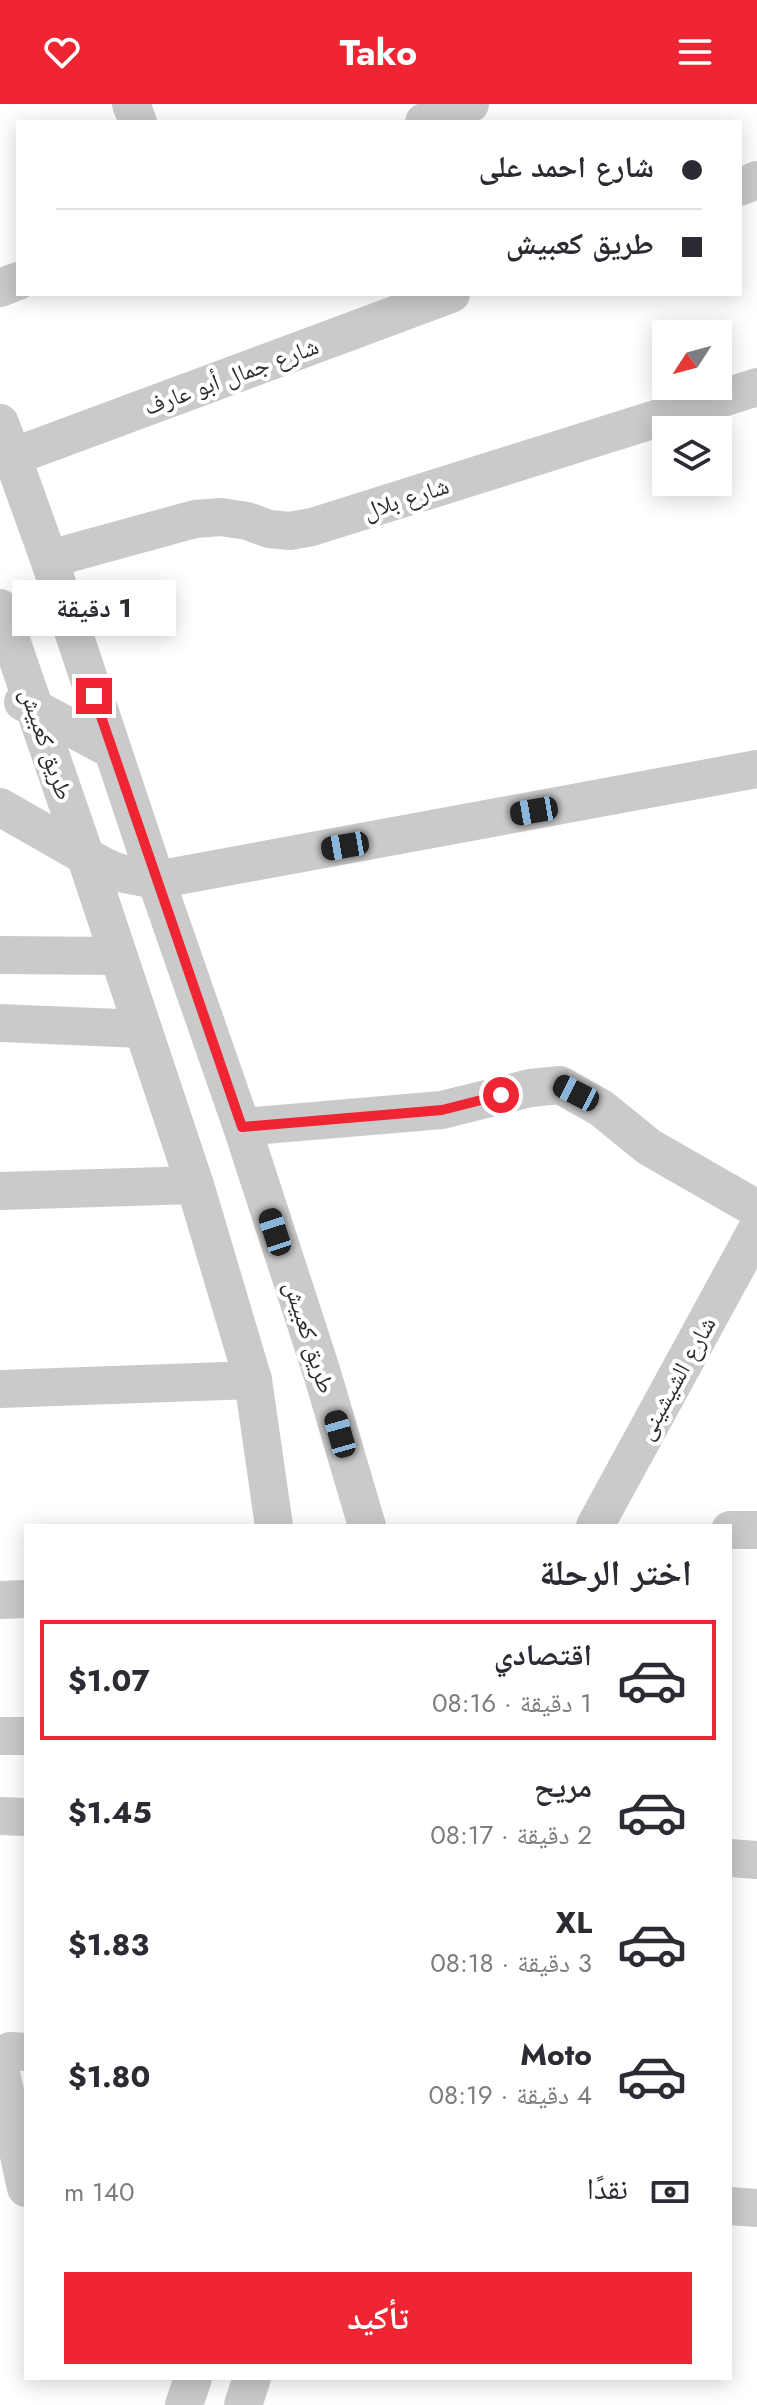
<!DOCTYPE html>
<html lang="ar">
<meta charset="utf-8">
<style>
:root{--surface:#fff;--page:#f2f2f3;--text:#2b2b33;--muted:#7c7c81;--line:#e1e1e2;--accent:#ef2533}
body{margin:0;font-family:Jost,"Noto Naskh Arabic",sans-serif;background:var(--page);color:var(--text);direction:rtl;height:100vh;display:flex;flex-direction:column;font-size:30px;white-space:nowrap}
*{box-sizing:border-box;margin:0}
p{font-size:26px;color:var(--muted)}
.icon{flex:none;width:44px;height:44px;fill:none;stroke:currentColor;stroke-width:2;stroke-linecap:round;stroke-linejoin:round}
.map{position:relative;flex:1;overflow:hidden;direction:ltr}
.sheet{position:absolute;left:24px;top:1420px;width:708px;height:856px;display:flex;flex-direction:column;background:var(--surface);border-radius:0px;box-shadow:0 4px 20px #0003;direction:rtl}
.sheet>*{flex:none}
.banner{position:absolute;left:16px;top:16px;width:726px;height:176px;border-radius:0px;box-shadow:0 4px 20px #0003;direction:rtl;display:grid;align-content:center;height:176px;padding:0 40px;background:var(--surface)}
.needle{width:52px;rotate:234deg}
.tools{position:absolute;left:652px;top:216px;display:grid;gap:16px}
.tools a{display:grid;place-items:center;width:80px;height:80px;border-radius:0px;background:var(--surface);box-shadow:0 4px 20px #0003;font-size:40px}
.end{position:absolute;width:36px;height:36px;margin:-18px;border:10px solid #ef2533;background:#fff;box-shadow:0 0 0 4px #fff}
.from{border-radius:50%}
.bubble{position:absolute;height:56px;border-radius:0px;background:var(--surface);box-shadow:0 4px 20px #0003;font-size:26px;font-weight:700;line-height:56px;text-align:center;direction:rtl}
.car{position:absolute;width:24px;height:48px;margin:-24px -12px;border-radius:10px;box-shadow:0 0 6px 2px #0007;background:linear-gradient(#222 24%,#8ab4d8 0 40%,#222 0 76%,#8ab4d8 0 86%,#222 0)}
.banner b{display:flex;align-items:center;gap:28px;height:76px;font-size:30px}
.banner b+b{border-top:2px solid var(--line)}
.banner i{width:20px;height:20px;background:var(--text)}
ul{padding:0;list-style:none}
li{display:flex;align-items:center;gap:24px;height:120px;margin:0 16px 12px;padding:0 24px;border:4px solid transparent;border-radius:0px}
li div{flex:1}
li b{display:block;font-size:30px}
li em{font-style:normal;font-weight:700}
li.on{border-color:var(--accent)}
li>.icon{width:72px;height:72px;stroke-width:1.5}
h2{padding:0 40px;font-size:36px;line-height:96px}
.pay{display:flex;align-items:center;gap:20px;height:88px;padding:0 40px;font-size:30px}
.pay p{margin-inline-start:auto}
.primary-button{display:flex;gap:16px;margin-top:auto;padding:16px 40px}
.primary-button a{flex:1;height:92px;border-radius:0px;background:var(--accent);color:#fff;font-size:32px;font-weight:700;line-height:92px;text-align:center}
header{display:flex;justify-content:space-between;align-items:center;height:104px;padding:0 40px;background:var(--accent);color:#fff;font-size:36px;font-weight:700}
.map>svg:first-child{display:block}
.lines{fill:none;stroke-linecap:round;stroke-linejoin:round}
.minor{stroke:#cacaca;stroke-width:38}
.route{stroke:#ef2533;stroke-width:10}
.labels{text-anchor:middle;dominant-baseline:central;stroke-width:8;stroke-linejoin:round;paint-order:stroke}
.street-label{font-size:24px;fill:#2d2d2d;stroke:#fff}
</style>
<header><svg class="icon" aria-label="menu" viewBox="0 0 24 24"><path d="M4 6h16M4 12h16M4 18h16"/></svg>Tako<svg class="icon" aria-label="heart" viewBox="0 0 24 24"><path d="M12 20l-8-8c-3-5 5-10 8-4 3-6 11-1 8 4z"/></svg></header>
<div class="map">
<svg width="757" height="2301" viewBox="0 0 757 2301">
<rect width="100%" height="100%" fill="#fff"/>
<g class="lines">
<g class="minor">
<path d="M131 0 138 18"/>
<path d="M424 18 470 0"/>
<path d="M740 83 757 76"/>
<path d="M0 184 18 177"/>
<path d="M0 319 49 455 156 776 242 1023 322 1269 367 1422"/>
<path d="M12 353 451 190"/>
<path d="M49 455 195 415 221 413 247 417 269 425 290 427 312 423 757 283"/>
<path d="M0 504 86 754 195 1081 253 1276 274 1422"/>
<path d="M23 598 112 646"/>
<path d="M0 703 103 762 120 769 156 776 757 665"/>
<path d="M0 851 118 852"/>
<path d="M0 919 142 925"/>
<path d="M242 1023 442 1006 530 984 560 981 601 1004 649 1043 757 1105"/>
<path d="M0 1087 195 1081"/>
<path d="M0 1285 253 1276"/>
<path d="M595 1422 757 1125"/>
<path d="M730 1426H757"/>
<path d="M0 1496 26 1495"/>
<path d="M0 1632H26"/>
<path d="M0 1712 26 1713"/>
<path d="M730 1754 757 1756"/>
<path d="M0 1953 10 1947 26 1948"/>
<path d="M0 1964 26 2084"/>
<path d="M730 2102 757 2104"/>
<path d="M184 2301 193 2274"/>
<path d="M243 2301 252 2274"/>
</g>
</g>
<g class="lines">
<path class="route" d="M94 592 242 1023 442 1006 501 991"/>
</g>
<g class="labels">
<g class="street-label">
<text transform="translate(231 272) rotate(-20)">شارع جمال أبو عارف</text>
<text transform="translate(406 394) rotate(-18)">شارع بلال</text>
<text transform="translate(47 640) rotate(71)">طريق كعبيش</text>
<text transform="translate(310 1233) rotate(72)">طريق كعبيش</text>
<text transform="translate(676 1274) rotate(-61)">شارع الشيشينى</text>
</g>
</g>
</svg>
<div class="tools">
<a><svg class="needle" viewBox="-14 -14 28 28"><path d="M0-13l5 13h-10z" fill="#e53935"/><path d="M0 13l5-13h-10z" fill="#7c7c81"/></svg></a>
<a><svg class="icon" aria-label="layers" viewBox="0 0 24 24"><path d="M12 4l9 5-9 5-9-5zM3 14l9 5 9-5"/></svg></a>
</div>
<i class="end from" style="left:501px;top:991px"></i>
<i class="end" style="left:94px;top:592px"></i>
<div class="bubble" style="left:12px;top:476px;width:164px">1 دقيقة</div>
<i class="car" style="left:534px;top:707px;rotate:260deg"></i>
<i class="car" style="left:345px;top:742px;rotate:260deg"></i>
<i class="car" style="left:576px;top:989px;rotate:297deg"></i>
<i class="car" style="left:275px;top:1128px;rotate:342deg"></i>
<i class="car" style="left:340px;top:1330px;rotate:344deg"></i>
<div class="banner">
<b><i class="from"></i>شارع احمد على</b>
<b><i></i>طريق كعبيش</b>
</div>
<section class="sheet">
<h2>اختر الرحلة</h2>
<ul>
<li class="on"><svg class="icon" aria-label="car" viewBox="0 0 24 24"><path d="M5 17H2v-5l4-1 3-4h7l3 4 3 1v5h-3M9 17h6M6 11h13"/><circle cx="7" cy="17" r="2"/><circle cx="17" cy="17" r="2"/></svg><div><b>اقتصادي</b><p>1 دقيقة · 08:16</p></div><em>$1.07</em></li>
<li><svg class="icon" aria-label="car" viewBox="0 0 24 24"><path d="M5 17H2v-5l4-1 3-4h7l3 4 3 1v5h-3M9 17h6M6 11h13"/><circle cx="7" cy="17" r="2"/><circle cx="17" cy="17" r="2"/></svg><div><b>مريح</b><p>2 دقيقة · 08:17</p></div><em>$1.45</em></li>
<li><svg class="icon" aria-label="car" viewBox="0 0 24 24"><path d="M5 17H2v-5l4-1 3-4h7l3 4 3 1v5h-3M9 17h6M6 11h13"/><circle cx="7" cy="17" r="2"/><circle cx="17" cy="17" r="2"/></svg><div><b>XL</b><p>3 دقيقة · 08:18</p></div><em>$1.83</em></li>
<li><svg class="icon" aria-label="car" viewBox="0 0 24 24"><path d="M5 17H2v-5l4-1 3-4h7l3 4 3 1v5h-3M9 17h6M6 11h13"/><circle cx="7" cy="17" r="2"/><circle cx="17" cy="17" r="2"/></svg><div><b>Moto</b><p>4 دقيقة · 08:19</p></div><em>$1.80</em></li>
</ul>
<div class="pay"><svg class="icon" aria-label="cash" viewBox="0 0 24 24"><path d="M3 7h18v10H3z"/><circle cx="12" cy="12" r="2"/></svg>نقدًا<p>140 m</p></div>
<div class="primary-button"><a>تأكيد</a></div>
</section>
</div>
